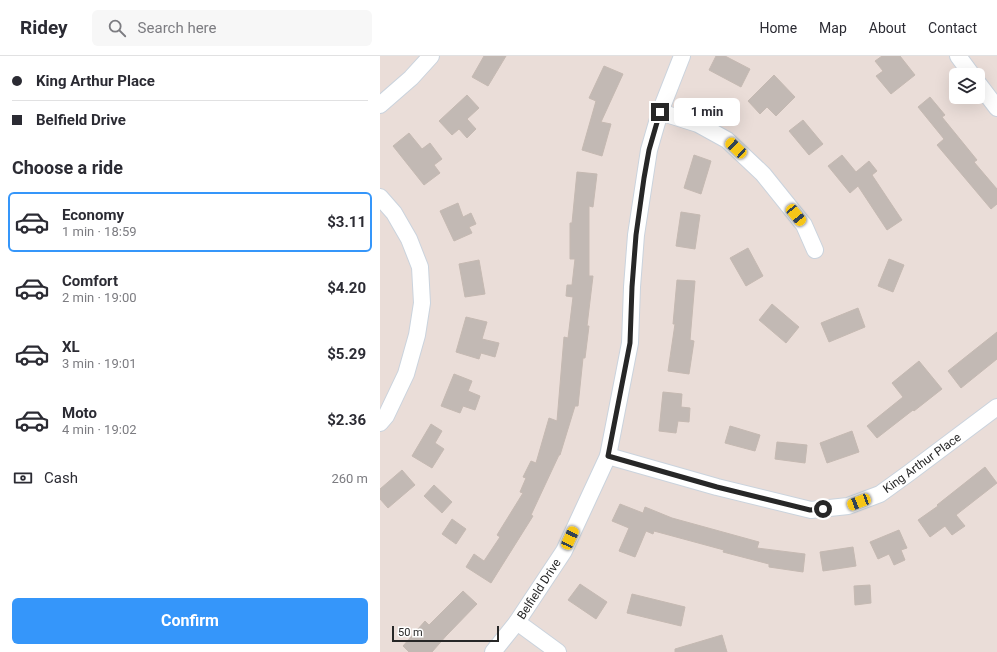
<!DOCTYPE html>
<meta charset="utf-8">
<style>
:root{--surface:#fff;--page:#f7f7f7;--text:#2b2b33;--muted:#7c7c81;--line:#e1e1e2;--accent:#3596fa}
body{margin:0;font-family:Roboto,sans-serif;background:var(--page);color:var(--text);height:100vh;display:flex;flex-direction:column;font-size:15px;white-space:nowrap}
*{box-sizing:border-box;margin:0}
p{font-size:13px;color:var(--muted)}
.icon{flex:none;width:22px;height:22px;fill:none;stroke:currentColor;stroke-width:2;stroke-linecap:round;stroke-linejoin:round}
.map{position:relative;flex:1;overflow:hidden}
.drawer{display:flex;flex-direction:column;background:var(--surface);width:380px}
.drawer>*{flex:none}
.banner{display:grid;align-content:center;height:88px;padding:0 12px;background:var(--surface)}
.tools{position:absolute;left:569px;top:12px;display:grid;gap:8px}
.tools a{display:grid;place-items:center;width:36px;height:36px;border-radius:6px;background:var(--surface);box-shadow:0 4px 16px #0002;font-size:20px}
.scale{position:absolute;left:12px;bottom:10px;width:107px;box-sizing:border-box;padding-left:4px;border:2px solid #272727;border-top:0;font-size:11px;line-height:14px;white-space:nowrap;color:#272727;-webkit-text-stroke:3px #fff;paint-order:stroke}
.end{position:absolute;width:18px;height:18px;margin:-9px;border:5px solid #272727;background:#fff;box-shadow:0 0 0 2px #fff}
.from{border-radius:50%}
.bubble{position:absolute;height:28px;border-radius:6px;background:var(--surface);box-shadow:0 4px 16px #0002;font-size:13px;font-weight:700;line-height:28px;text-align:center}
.car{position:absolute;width:12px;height:24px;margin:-12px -6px;border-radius:5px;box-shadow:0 0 3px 1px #0007;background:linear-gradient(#f5c518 24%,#345 0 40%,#f5c518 0 76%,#345 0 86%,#f5c518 0)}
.banner b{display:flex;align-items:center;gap:14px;height:38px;font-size:15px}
.banner b+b{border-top:1px solid var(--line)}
.banner i{width:10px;height:10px;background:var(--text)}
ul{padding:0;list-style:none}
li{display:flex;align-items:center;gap:12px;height:60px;margin:0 8px 6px;padding:0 4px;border:2px solid transparent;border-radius:6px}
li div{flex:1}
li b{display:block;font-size:15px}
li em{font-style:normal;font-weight:700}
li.active{border-color:var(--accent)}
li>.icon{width:36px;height:36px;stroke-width:1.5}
h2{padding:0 12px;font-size:18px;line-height:48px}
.pay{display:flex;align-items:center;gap:10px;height:44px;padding:0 12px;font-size:15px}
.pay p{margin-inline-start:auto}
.action{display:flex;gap:8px;margin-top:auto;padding:8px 12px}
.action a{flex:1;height:46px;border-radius:6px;background:var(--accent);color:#fff;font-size:16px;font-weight:700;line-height:46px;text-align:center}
header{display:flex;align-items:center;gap:24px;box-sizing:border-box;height:56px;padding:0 20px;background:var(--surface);border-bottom:1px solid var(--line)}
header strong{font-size:19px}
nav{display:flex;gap:22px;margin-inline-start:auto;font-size:14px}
.search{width:280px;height:36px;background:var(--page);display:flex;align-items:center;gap:10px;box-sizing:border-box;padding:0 14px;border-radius:6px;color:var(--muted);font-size:15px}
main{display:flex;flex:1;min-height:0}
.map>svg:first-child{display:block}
.building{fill:#c2b9b4;stroke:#c5b9b2}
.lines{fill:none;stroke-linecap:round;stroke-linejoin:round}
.minor-casing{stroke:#cad3dd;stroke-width:18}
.minor{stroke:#fff;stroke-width:16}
.route{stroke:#272727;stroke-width:5}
.labels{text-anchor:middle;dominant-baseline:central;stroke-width:3;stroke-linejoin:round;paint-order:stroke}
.street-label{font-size:12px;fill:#272727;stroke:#fff}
</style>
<header>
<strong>Ridey</strong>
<div class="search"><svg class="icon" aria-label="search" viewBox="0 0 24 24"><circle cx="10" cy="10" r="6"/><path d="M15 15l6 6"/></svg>Search here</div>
<nav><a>Home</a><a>Map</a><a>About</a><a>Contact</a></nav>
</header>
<main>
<section class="drawer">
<div class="banner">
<b><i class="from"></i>King Arthur Place</b>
<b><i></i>Belfield Drive</b>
</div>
<h2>Choose a ride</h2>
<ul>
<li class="active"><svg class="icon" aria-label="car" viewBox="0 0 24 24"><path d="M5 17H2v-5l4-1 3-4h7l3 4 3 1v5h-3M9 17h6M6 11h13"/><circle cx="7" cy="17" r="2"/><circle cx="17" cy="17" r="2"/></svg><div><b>Economy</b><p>1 min · 18:59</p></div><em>$3.11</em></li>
<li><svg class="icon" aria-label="car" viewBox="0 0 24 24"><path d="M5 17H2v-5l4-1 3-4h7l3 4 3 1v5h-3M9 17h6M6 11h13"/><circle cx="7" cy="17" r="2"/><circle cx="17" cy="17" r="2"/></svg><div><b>Comfort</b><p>2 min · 19:00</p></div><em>$4.20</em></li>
<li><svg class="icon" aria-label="car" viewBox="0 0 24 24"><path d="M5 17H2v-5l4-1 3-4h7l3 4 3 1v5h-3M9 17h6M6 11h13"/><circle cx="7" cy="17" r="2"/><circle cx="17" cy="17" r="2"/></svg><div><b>XL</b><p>3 min · 19:01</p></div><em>$5.29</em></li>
<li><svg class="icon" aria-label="car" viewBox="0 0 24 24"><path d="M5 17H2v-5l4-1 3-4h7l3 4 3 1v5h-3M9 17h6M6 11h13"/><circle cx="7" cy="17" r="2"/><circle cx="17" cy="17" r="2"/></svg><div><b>Moto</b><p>4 min · 19:02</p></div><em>$2.36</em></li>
</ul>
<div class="pay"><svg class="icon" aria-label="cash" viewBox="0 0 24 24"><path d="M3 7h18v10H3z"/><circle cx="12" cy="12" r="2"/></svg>Cash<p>260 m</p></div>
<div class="action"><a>Confirm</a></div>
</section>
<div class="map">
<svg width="617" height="596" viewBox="0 0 617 596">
<rect width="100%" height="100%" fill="#eaddd8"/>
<g class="building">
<path d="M104 0H126L108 30 92 21Z"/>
<path d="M336 0H345L370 13 361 31 329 14Z"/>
<path d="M502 0H520L535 19 511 38 496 20 503 15 495 5Z"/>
<path d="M224 10 243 18 221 66 231 68 222 100 202 94 216 45 209 42Z"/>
<path d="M394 19 415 41 396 60 387 51 380 58 368 45Z"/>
<path d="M87 39 99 52 87 63 96 73 87 82 79 73 72 79 59 65Z"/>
<path d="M550 41 565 59 562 61 597 104 594 106 617 133V148L611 153 557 89 564 83 538 51Z"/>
<path d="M423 64 443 88 429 99 409 75Z"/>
<path d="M29 77 42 93 50 87 62 103 54 109 60 117 44 129 13 90Z"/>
<path d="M314 99 331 105 321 138 304 132Z"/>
<path d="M462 99 476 116 489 105 497 115 492 119 522 164 507 174 478 130 470 137 448 110Z"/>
<path d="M197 116 217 118 213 151 209 150V220H213L207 270H209L205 302H203L198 350H195L180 399H179L151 459 153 460 111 527 86 511 94 498 104 505 120 481 117 479 143 437 140 436 146 422 143 421 151 405 156 407 169 362 177 365 184 281 188 282 193 241 186 240 187 229H192L195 203H190V167H192Z"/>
<path d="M78 147 83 161 91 157 96 168 89 171 92 177 74 185 60 155Z"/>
<path d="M301 156 320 159 315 193 296 190Z"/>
<path d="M368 192 383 220 366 230 350 202Z"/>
<path d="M509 203 524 209 513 236 498 230Z"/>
<path d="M99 204 105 238 85 241 79 208Z"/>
<path d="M297 224 315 225 310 284 314 285 309 318 288 315 295 268H293Z"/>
<path d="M392 248 419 271 406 287 379 264Z"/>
<path d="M478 252 485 271 449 286 441 267Z"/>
<path d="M86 261 107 266 102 283 119 287 115 301 101 297 99 303 76 296Z"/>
<path d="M617 276V303L581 332 568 315Z"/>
<path d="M539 305 562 333 534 355 533 354 497 382 487 370 523 341 512 327Z"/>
<path d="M74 318 92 325 88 335 100 340 95 354 83 350 80 357 61 350Z"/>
<path d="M283 336 302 338 301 351 310 352 309 366 298 365 296 377 279 375Z"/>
<path d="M51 368 62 375 55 387 64 393 52 412 32 400Z"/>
<path d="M350 370 380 379 375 395 345 387Z"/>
<path d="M472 375 479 396 447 407 440 387Z"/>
<path d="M397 386 427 389 425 407 395 403Z"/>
<path d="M605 411 617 427 576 459 585 470 572 479 565 470 550 481 538 464 558 450 557 449Z"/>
<path d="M22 414 35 429 8 452 0 443V433Z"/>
<path d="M54 429 72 446 62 457 44 440Z"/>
<path d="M240 448 263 457 265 451 292 462 379 486 377 492 425 498 423 516 389 511V508L343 496 344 494 274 475 273 478 266 475 255 501 239 495 249 472 232 465Z"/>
<path d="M72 463 86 473 76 488 62 478Z"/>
<path d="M519 474 527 492 521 494 525 504 514 509 509 498 498 503 490 486Z"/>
<path d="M473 491 476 510 443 515 440 496Z"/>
<path d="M200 528 227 546 216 563 188 544Z"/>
<path d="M490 529 491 547 475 549 474 530Z"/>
<path d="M83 535 97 548 66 580 52 596H29L23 590 45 565 49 569Z"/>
<path d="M252 538 305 551 301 570 247 557Z"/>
<path d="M342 579 347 596H295V593Z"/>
</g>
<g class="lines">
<g class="minor-casing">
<g id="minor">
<path d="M578 0 592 19"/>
<path d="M598 27 617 52"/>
<path d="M0 49 31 22 51 0"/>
<path d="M280 56 318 68 347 84 383 118 424 169 435 194"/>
<path d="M0 141 14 157 29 183 40 211 42 247 37 279 26 318 6 360 0 367"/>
<path d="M228 400 337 431 431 454 468 450 500 438 529 417 617 351"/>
<path d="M137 566 178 596"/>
<path d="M113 596 137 566 184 495 228 400 250 287 252 231 256 179 269 94 280 56 302 0"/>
</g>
</g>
<use href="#minor" class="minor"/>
</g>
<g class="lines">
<path class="route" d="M280 56 269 94 264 122 256 179 252 231 250 287 228 400 337 431 430 454 443 453"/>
</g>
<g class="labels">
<g class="street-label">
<text transform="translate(542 407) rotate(-36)">King Arthur Place</text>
<text transform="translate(159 533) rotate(-57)">Belfield Drive</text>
</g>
</g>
</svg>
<div class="tools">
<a><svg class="icon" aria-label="layers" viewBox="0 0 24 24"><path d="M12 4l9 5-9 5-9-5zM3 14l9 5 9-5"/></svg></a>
</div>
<div class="scale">50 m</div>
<i class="end from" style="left:443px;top:453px"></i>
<i class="end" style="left:280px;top:56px"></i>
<div class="bubble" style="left:294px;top:42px;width:66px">1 min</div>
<i class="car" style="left:356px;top:92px;rotate:313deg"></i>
<i class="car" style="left:416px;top:159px;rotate:141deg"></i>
<i class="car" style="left:479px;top:446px;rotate:249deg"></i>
<i class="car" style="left:190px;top:482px;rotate:25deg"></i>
</div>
</main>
